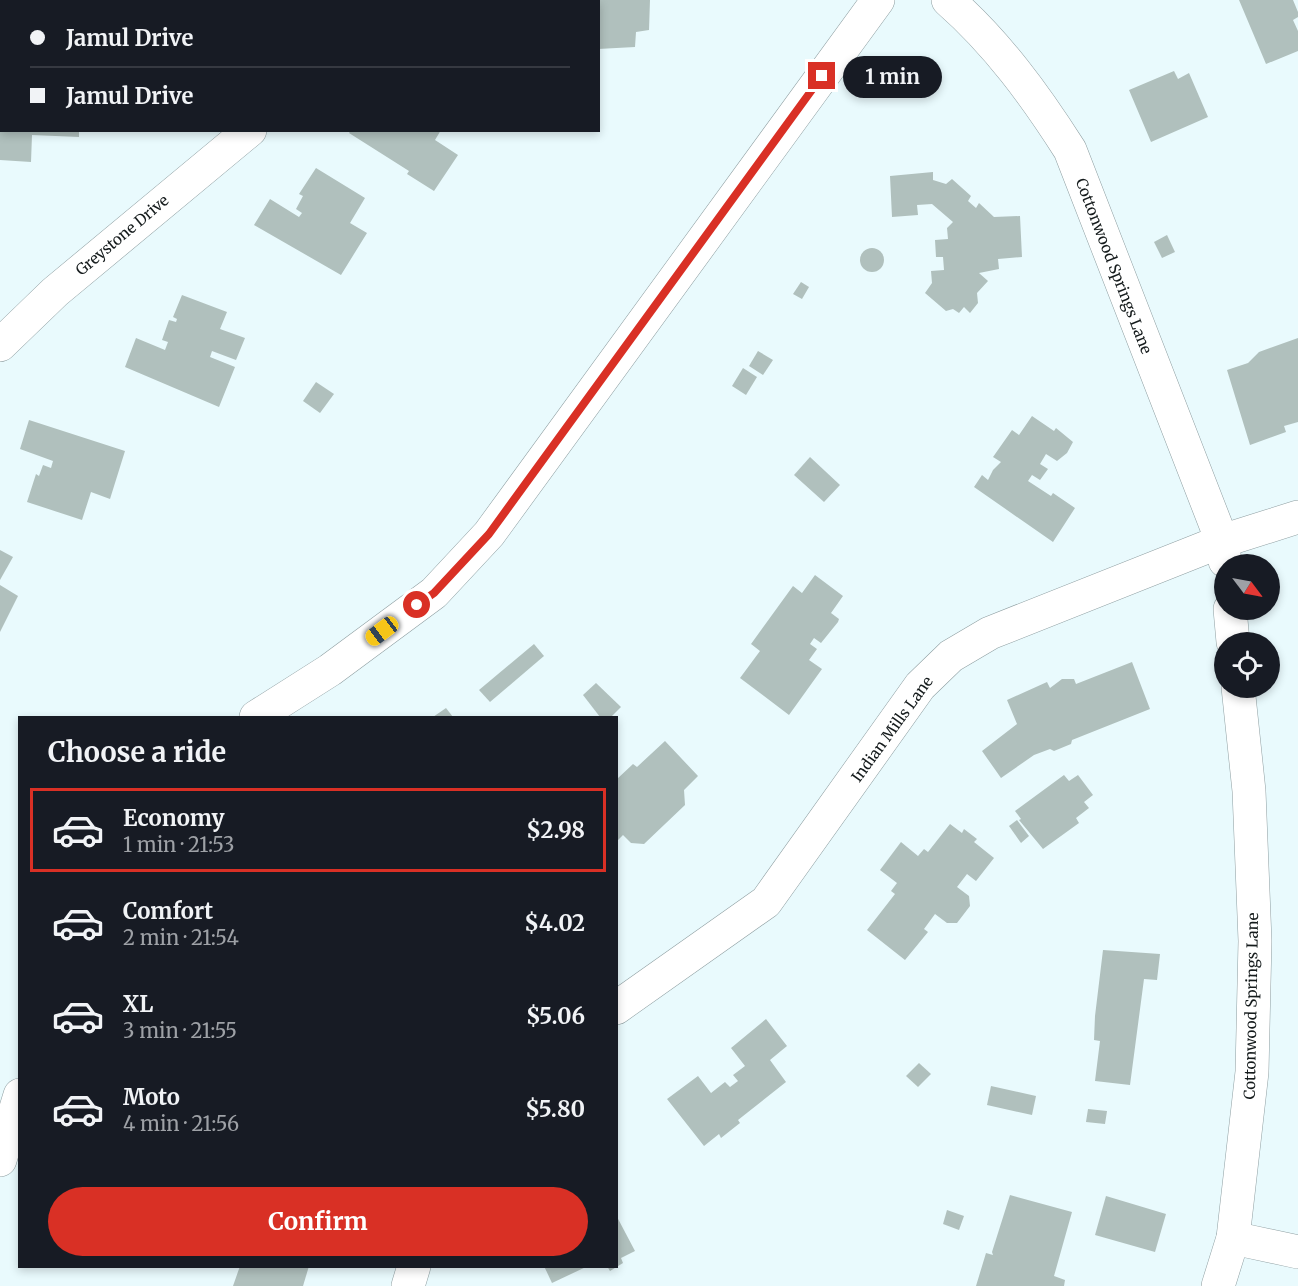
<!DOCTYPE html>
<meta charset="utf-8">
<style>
:root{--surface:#171b24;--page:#20242c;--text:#f1f3f6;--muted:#9ea1a6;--line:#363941;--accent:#d93025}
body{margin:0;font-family:Merriweather,serif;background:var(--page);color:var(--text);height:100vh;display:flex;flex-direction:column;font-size:22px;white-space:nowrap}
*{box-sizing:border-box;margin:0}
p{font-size:20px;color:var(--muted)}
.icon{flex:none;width:33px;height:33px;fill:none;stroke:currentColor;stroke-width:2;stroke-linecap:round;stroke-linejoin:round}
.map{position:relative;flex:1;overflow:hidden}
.drawer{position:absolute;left:18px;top:716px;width:600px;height:552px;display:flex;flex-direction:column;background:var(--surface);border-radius:0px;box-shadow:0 3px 9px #0003}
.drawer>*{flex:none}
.hud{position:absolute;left:0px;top:0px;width:600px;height:132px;box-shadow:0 3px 9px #0003;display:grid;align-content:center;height:132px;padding:0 30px;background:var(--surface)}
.needle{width:39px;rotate:122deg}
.tools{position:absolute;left:1214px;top:554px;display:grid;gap:12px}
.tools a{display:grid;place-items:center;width:66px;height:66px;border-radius:50%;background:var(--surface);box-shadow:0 3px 9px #0003;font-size:30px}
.end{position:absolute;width:27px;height:27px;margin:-14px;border:8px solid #d93025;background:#fff;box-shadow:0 0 0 3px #fff}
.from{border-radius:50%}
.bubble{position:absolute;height:42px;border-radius:21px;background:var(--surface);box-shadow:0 3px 9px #0003;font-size:20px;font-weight:700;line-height:42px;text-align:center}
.car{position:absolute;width:18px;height:36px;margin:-18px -9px;border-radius:8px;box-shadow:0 0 4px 2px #0007;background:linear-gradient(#f5c518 24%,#345 0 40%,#f5c518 0 76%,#345 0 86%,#f5c518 0)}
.hud b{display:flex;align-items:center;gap:21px;height:57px;font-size:22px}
.hud b+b{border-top:2px solid var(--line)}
.hud i{width:15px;height:15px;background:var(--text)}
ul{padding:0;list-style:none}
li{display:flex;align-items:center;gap:18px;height:84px;margin:0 12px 9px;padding:0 18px;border:3px solid transparent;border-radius:0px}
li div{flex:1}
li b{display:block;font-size:22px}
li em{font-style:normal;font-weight:700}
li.active{border-color:var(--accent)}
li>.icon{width:54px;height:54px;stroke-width:1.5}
h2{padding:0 30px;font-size:27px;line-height:72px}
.button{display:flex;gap:12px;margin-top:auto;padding:12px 30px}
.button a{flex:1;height:69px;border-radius:36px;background:var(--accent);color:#fff;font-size:24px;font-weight:700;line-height:69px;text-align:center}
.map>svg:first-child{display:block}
.building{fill:#b0c0bd}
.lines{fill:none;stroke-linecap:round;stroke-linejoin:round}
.minor-casing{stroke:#8e9ea1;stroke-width:34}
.minor{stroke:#fff;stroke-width:33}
.route{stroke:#d93025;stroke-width:8}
.labels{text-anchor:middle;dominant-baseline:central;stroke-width:4.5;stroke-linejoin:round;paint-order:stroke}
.street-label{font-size:15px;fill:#151b1c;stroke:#fff}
</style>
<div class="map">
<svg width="1298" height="1286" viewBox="0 0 1298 1286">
<rect width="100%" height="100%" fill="#e9fafd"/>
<g class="building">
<path d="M598 0H650L649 30 636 32 635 47 598 49Z"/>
<path d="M1239 0H1293L1298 12V17L1293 20 1298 31V51L1266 64Z"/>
<path d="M1174 71 1178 79 1189 73 1208 117 1151 142 1129 90Z"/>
<path d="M0 130H79V137L32 135 31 162 0 160Z"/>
<path d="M351 130H441L435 140 458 155 434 191 407 174 409 171 349 133Z"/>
<path d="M316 168 365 198 350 223 367 233 341 275 254 225 270 199 299 217 302 213 296 209 303 196 299 194Z"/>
<path d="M933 172V180L946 184 952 179 971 196 968 201 976 208 979 203 994 217 1020 216 1022 257 998 259 999 269 979 273 988 281 977 293 978 303 970 313 964 307 959 313 953 309 946 311 925 293 932 283 931 271 944 270 943 257H936L935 240 948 239 947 228 953 222 932 204 917 205 918 215 892 217 890 176Z"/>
<path d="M1167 235 1175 252 1162 258 1154 242Z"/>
<circle cx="872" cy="260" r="12"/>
<path d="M801 282 809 287 802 299 793 294Z"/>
<path d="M182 295 227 312 220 329 245 338 236 360 212 351 210 357 235 367 219 407 125 367 136 338 165 350 168 342 162 340 169 320 176 322 177 319 173 317Z"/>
<path d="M1298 338V422L1284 426 1286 432 1250 445 1227 370 1248 363 1259 352Z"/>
<path d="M758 351 773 360 763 375 749 366Z"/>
<path d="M743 368 757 377 746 395 732 386Z"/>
<path d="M316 382 334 394 320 413 303 401Z"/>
<path d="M1032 416 1054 431 1056 428 1073 442 1067 453 1057 461 1046 454 1040 464 1048 469 1040 480 1032 475 1028 481 1051 496 1053 493 1075 508 1053 542 974 487 982 475 988 480 993 470 1001 462 993 457 1012 430 1019 435Z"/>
<path d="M29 420 125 451 110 499 91 492 82 520 27 502 36 474 39 476 43 465 51 468 53 461 20 449Z"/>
<path d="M810 457 840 485 824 502 794 475Z"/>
<path d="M0 550 13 557 0 580Z"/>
<path d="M815 575 843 596 831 613 839 619 838 622 821 643 814 638 810 644 817 649 809 660 822 669 789 715 740 678 760 651 751 644 793 586 802 593Z"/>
<path d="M0 585 18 596 0 632Z"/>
<path d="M534 644 544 656 490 702 479 690Z"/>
<path d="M1132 662 1150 709 1072 740 1071 744 1054 751 1050 749 1034 755 1001 778 982 751 1017 724 1007 700 1047 682 1050 688 1062 679H1074L1076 684Z"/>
<path d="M596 683 621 707 611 717H600L583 695Z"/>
<path d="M446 708 453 717H433Z"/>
<path d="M665 741 698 776 684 790 685 805 644 844 631 843 623 835 616 842V780L633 764 637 767Z"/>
<path d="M1064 775 1069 781 1078 775 1093 795 1084 802 1089 808 1076 818 1079 823 1043 849 1019 820 1021 819 1015 811Z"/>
<path d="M1017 820 1029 836 1021 843 1009 826Z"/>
<path d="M950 824 962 833 964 829 977 839 974 842 994 858 976 881 967 874 957 887 969 896 970 906 957 923H947L935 914 924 929 928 932 905 960 867 930 895 894 891 891 897 883 880 870 901 842 918 856 924 849 928 852Z"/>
<path d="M1103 950 1160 954 1157 980 1144 979 1130 1085 1095 1081 1100 1041 1094 1040 1095 1016Z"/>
<path d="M766 1019 787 1046 770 1060 786 1082 738 1120 740 1123 721 1138 719 1134 704 1146 667 1099 698 1076 711 1093 725 1082 730 1087 738 1081 733 1075 745 1066 731 1048Z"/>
<path d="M919 1063 931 1074 918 1087 906 1076Z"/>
<path d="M991 1086 1036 1096 1032 1115 987 1105Z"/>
<path d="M1088 1109 1107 1111 1105 1124 1086 1122Z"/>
<path d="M1010 1195 1072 1212 1054 1276 1065 1280 1064 1286H976L986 1253 993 1255 992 1252Z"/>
<path d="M1106 1196 1166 1214 1155 1252 1095 1235Z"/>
<path d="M947 1210 964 1216 959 1230 943 1224Z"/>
<path d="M616 1215 635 1251 621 1258 623 1263 610 1271 607 1266H616Z"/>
<path d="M240 1266H309L303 1286H233Z"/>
<path d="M544 1266H588L552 1283Z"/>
</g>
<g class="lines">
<g class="minor-casing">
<g id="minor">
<path d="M948 0C997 43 1035 95 1070 150L1222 541 1225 561"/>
<path d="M413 2 415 0"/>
<path d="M0 345 55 292 250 130"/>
<path d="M1230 609 1233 642"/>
<path d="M256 717 330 670 434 593 489 534 878 0"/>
<path d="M616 1008 766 902 920 686 951 656 990 633 1222 541 1298 517"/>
<path d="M0 1160 20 1095"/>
<path d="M1233 1238 1298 1252"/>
<path d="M408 1286 414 1266"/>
<path d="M1218 1286 1233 1238 1252 1072 1255 941 1249 791 1238 687"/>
</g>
</g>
<use href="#minor" class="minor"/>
</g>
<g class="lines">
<path class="route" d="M417 605 434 593 489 534 822 76"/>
</g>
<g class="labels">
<g class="street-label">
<text transform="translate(122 235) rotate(-40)">Greystone Drive</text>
<text transform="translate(1114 266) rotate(69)">Cottonwood Springs Lane</text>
<text transform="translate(892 729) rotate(-54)">Indian Mills Lane</text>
<text transform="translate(1251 1006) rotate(-89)">Cottonwood Springs Lane</text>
</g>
</g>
</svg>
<div class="tools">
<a><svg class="needle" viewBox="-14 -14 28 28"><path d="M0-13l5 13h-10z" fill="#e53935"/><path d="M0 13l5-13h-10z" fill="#9ea1a6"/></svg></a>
<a><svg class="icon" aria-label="locate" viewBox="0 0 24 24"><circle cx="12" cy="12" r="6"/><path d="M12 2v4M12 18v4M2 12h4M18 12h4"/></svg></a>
</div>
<i class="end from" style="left:417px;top:605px"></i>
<i class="end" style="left:822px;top:76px"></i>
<div class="bubble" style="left:843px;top:56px;width:99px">1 min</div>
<i class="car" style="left:382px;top:631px;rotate:233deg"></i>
<div class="hud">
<b><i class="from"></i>Jamul Drive</b>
<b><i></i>Jamul Drive</b>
</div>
<section class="drawer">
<h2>Choose a ride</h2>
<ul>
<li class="active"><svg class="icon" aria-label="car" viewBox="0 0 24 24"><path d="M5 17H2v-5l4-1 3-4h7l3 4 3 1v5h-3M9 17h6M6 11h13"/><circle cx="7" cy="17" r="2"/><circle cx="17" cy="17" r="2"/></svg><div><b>Economy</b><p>1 min · 21:53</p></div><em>$2.98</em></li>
<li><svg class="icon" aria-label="car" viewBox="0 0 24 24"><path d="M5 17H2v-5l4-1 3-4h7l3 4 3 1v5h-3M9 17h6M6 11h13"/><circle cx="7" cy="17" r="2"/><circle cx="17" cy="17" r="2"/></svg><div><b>Comfort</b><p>2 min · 21:54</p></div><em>$4.02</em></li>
<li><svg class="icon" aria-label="car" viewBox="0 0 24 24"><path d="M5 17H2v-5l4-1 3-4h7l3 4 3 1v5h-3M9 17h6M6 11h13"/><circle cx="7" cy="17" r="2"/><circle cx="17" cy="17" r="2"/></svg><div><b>XL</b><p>3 min · 21:55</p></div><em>$5.06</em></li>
<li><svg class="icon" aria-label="car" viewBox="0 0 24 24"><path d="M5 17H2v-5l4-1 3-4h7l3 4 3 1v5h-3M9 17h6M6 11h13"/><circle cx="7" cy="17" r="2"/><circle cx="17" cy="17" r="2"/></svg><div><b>Moto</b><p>4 min · 21:56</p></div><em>$5.80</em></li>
</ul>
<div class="button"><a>Confirm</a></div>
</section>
</div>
